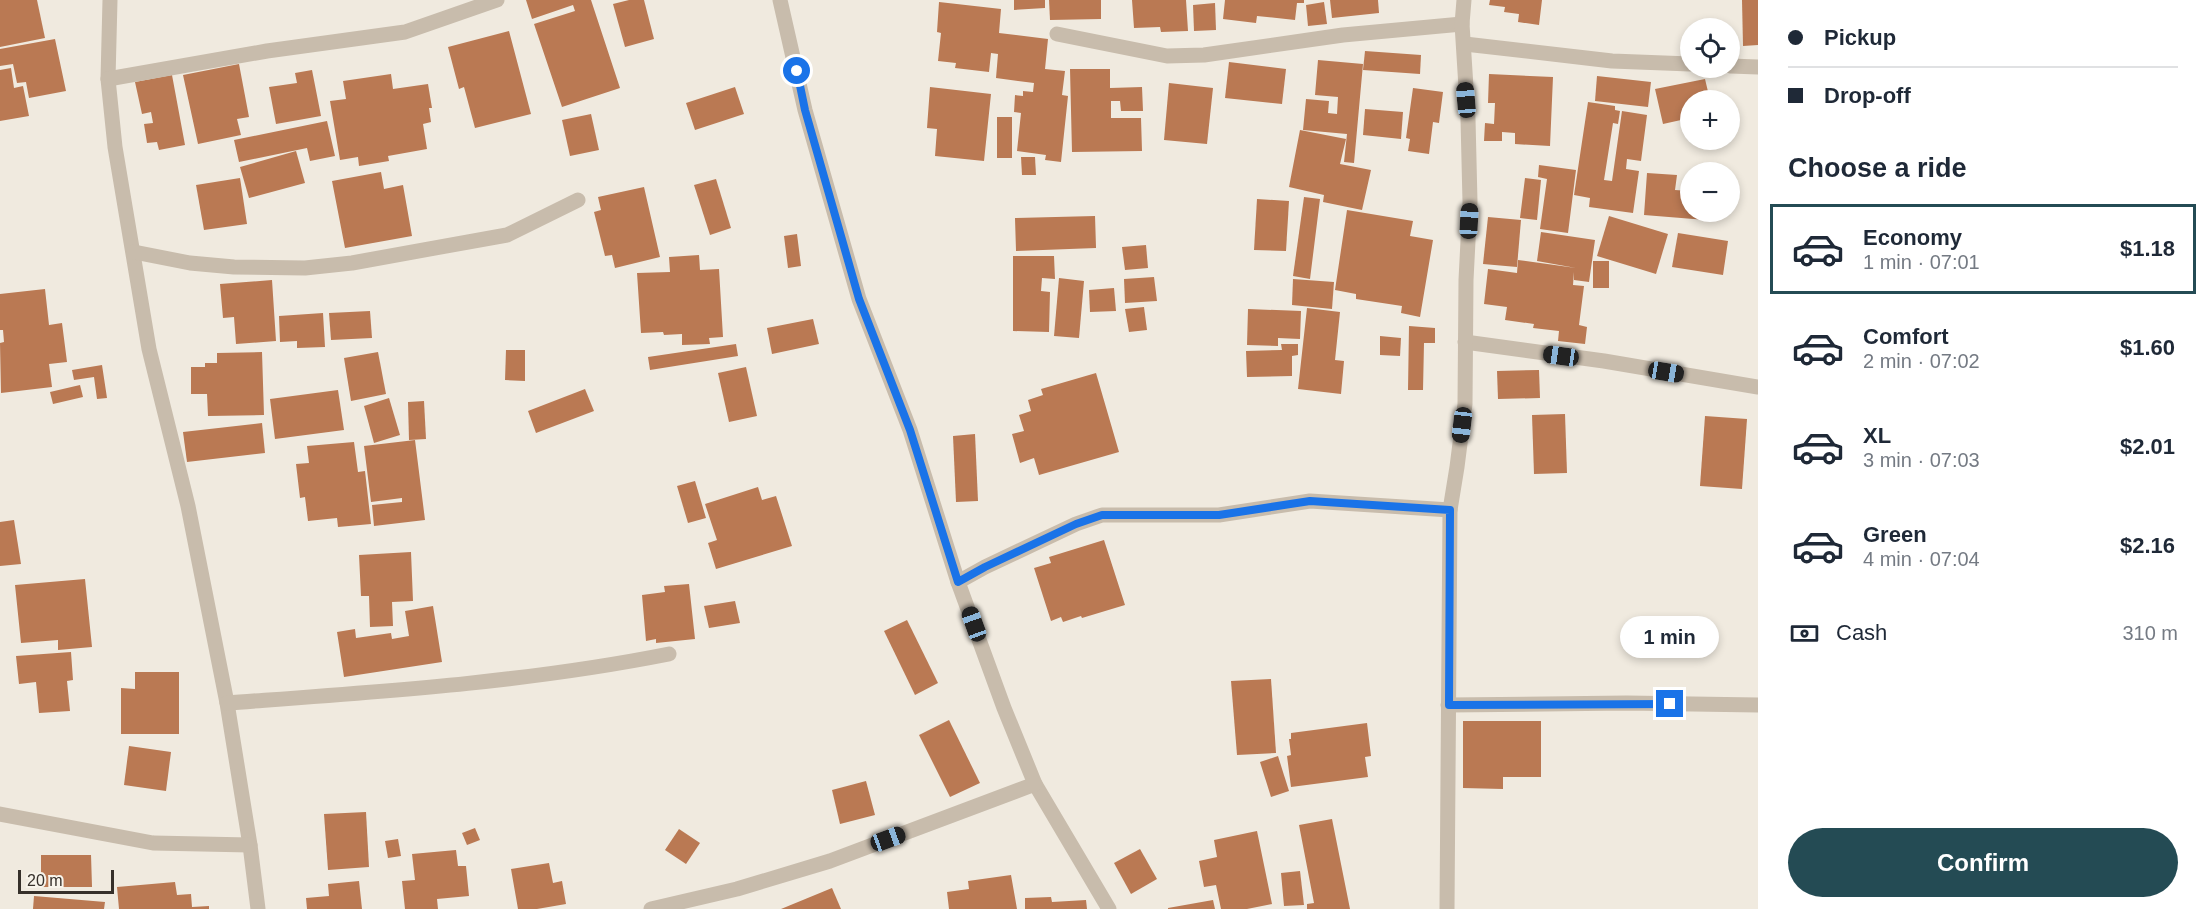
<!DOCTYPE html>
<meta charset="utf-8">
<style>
:root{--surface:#fff;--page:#f6f6f7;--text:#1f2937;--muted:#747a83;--line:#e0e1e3;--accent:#244b54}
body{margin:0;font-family:Arial,sans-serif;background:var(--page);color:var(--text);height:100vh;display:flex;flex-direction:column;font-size:22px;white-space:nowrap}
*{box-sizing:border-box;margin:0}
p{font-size:20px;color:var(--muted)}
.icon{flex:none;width:33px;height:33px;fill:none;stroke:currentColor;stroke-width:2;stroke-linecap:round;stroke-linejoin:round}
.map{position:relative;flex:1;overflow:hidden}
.details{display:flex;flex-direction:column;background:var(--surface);width:450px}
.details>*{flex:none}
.hud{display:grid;align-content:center;height:132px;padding:0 30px;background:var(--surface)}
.controls{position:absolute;left:1680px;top:18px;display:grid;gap:12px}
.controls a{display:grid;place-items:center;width:60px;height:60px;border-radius:50%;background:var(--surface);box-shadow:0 3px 9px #0003;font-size:30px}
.scale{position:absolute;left:18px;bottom:15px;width:96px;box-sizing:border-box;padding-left:6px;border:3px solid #36302a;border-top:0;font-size:16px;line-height:21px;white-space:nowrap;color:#36302a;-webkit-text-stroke:4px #f8f4eb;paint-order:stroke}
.end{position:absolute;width:27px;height:27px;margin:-14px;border:8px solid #1a73e8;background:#fff;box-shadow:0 0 0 3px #fff}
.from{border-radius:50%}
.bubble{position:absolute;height:42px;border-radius:21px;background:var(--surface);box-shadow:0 3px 9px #0003;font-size:20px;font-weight:700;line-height:42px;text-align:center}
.car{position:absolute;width:18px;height:36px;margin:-18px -9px;border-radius:8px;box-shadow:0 0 4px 2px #0007;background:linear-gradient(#222 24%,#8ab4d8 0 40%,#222 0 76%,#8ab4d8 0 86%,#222 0)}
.hud b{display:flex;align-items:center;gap:21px;height:57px;font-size:22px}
.hud b+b{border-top:2px solid var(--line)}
.hud i{width:15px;height:15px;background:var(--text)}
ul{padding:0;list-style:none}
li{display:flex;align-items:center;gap:18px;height:90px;margin:0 12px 9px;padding:0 18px;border:3px solid transparent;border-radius:0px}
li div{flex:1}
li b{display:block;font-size:22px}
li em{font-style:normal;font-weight:700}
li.on{border-color:var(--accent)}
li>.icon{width:54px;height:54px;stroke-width:1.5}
h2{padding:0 30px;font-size:27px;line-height:72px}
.pay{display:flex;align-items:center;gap:15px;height:66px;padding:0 30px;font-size:22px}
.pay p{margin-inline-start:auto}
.primary-button{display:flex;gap:12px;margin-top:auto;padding:12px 30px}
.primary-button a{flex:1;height:69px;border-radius:36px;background:var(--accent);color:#fff;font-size:24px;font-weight:700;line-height:69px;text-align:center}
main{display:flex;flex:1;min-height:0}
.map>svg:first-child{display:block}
.building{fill:#ba7953}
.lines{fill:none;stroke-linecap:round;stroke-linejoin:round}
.minor{stroke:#c8bcac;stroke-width:15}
.route{stroke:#1a73e8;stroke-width:8}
</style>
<main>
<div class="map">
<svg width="1758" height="909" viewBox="0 0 1758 909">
<rect width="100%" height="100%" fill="#f0eadf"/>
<g class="building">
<path d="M0 0H37L45 38 0 47Z"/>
<path d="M526 0H591L620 88 562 107 534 24 575 11 573 5 532 19Z"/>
<path d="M629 0H644L654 39 625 47 613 4Z"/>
<path d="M1014 0H1045V8L1014 10Z"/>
<path d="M1049 0H1101V19L1050 20Z"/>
<path d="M1132 0H1186L1188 31 1161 32 1160 27 1134 28Z"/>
<path d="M1225 0H1304V3H1297L1295 20 1257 16 1256 23 1223 19Z"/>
<path d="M1330 0H1378L1379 13 1332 18Z"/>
<path d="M1490 0H1542L1539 25 1518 22 1519 14 1504 12 1505 7 1489 5Z"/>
<path d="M1742 0H1758V45L1743 46Z"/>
<path d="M939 2 1001 9 999 33 1048 39 1045 69 1065 71 1062 95 1068 96 1061 162 1045 160 1046 155 1017 151 1021 113 1014 112 1015 95 1023 96V91L1033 92 1034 83 996 78 998 54 991 53 989 72 955 68 956 63 938 61 941 33 937 32Z"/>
<path d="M1324 2 1327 24 1308 26 1306 5Z"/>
<path d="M1215 3 1216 30 1194 31 1193 5Z"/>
<path d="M509 31 531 114 475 128 464 87 459 89 448 47Z"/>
<path d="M55 39 66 91 29 98 26 82 17 83 13 64 0 66V49Z"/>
<path d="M1365 51 1421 55 1420 74 1363 70Z"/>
<path d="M1318 60 1363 64 1354 163 1344 162 1347 134 1303 130 1306 99 1329 101 1328 113 1337 114 1338 97 1315 95Z"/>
<path d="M1229 62 1286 69 1282 104 1225 98Z"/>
<path d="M239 64 249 117 237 119 241 135 198 144 183 75Z"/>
<path d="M11 68 14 88 23 86 29 116 0 121V70Z"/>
<path d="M1070 69H1110V88L1142 87 1143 111H1121L1120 101H1111V118H1141L1142 151 1072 152Z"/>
<path d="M312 70 321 116 276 124 269 87 297 83 295 73Z"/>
<path d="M391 74 393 89 428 84 432 108H429L431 122 423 124 427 149 388 156 389 161 359 166 358 157 340 160 330 101 346 99 343 81Z"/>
<path d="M1489 74 1553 77 1550 146 1515 144V133L1502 132V141H1484L1485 123 1494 124 1495 103H1488Z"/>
<path d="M172 75 185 145 159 150 157 142 147 143 144 124 153 123 151 112 142 114 135 82Z"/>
<path d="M1597 76 1651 82 1648 107 1595 101Z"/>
<path d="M1705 79 1710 100H1690V118L1663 124 1655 89Z"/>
<path d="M1169 83 1213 88 1207 144 1164 140Z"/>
<path d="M735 87 744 114 695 130 686 103Z"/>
<path d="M930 87 991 94 984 161 935 156 937 129 927 128Z"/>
<path d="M1413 88 1443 92 1439 123 1433 122 1429 154 1408 151 1410 139 1406 138Z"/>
<path d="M1588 102 1615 106V110L1620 111 1618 124 1613 123 1604 180 1612 181 1622 111 1647 115 1641 161 1627 159 1626 169 1639 171 1633 213 1589 207 1590 198 1574 195Z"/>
<path d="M1365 109 1403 112 1401 139 1363 135Z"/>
<path d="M591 114 599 150 570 156 562 120Z"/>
<rect x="997" y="117" width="15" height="41"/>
<path d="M327 121 335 156 310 161 307 148 239 162 234 140Z"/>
<path d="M1300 130 1346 139 1340 164 1371 170 1362 210 1323 202 1324 195 1289 187Z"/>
<path d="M296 151 305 183 249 198 240 167Z"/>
<path d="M1021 157H1035L1036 175H1022Z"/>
<path d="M1539 165 1576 170 1568 233 1540 229 1547 179 1538 177Z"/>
<path d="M381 172 384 189 403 185 412 236 345 248 332 181Z"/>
<path d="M1647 173 1677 175 1675 190 1690 191V212H1707L1706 220 1644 215Z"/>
<path d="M240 178 247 224 204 230 196 185Z"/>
<path d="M1525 178 1541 180 1537 220 1520 218Z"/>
<path d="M716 179 731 228 710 235 694 185Z"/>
<path d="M644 187 660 257 615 268 612 255 605 256 594 212 601 210 598 197Z"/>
<path d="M1304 197 1320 199 1310 279 1293 276Z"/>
<path d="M1257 199 1289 201 1286 251 1254 250Z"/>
<path d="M1347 210 1413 221 1410 236 1433 240 1420 317 1401 313 1402 306 1356 299V294L1335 290Z"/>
<path d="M1095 216 1096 248 1016 251 1015 218Z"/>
<path d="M1609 216 1668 234 1656 274 1597 256Z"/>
<path d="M1488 217 1521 220 1517 267 1483 264Z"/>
<path d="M1541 232 1595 240 1589 282 1574 280V272L1573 285 1584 286 1579 325 1587 327 1585 344 1558 341 1559 331 1533 328 1534 324 1505 320 1507 307 1484 304 1488 269 1517 273 1518 260 1576 268 1537 261Z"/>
<path d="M1678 233 1728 241 1723 275 1672 267Z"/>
<path d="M797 234 801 266 788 268 784 236Z"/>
<path d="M1146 245 1148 268 1125 270 1122 247Z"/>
<path d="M699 255 700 270 719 269 723 337 709 338 710 344 682 345V334L664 335 663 332 641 333 637 273 670 272 669 257Z"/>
<path d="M1013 256H1054L1055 279 1042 278 1041 291 1050 292 1049 332 1013 331Z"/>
<rect x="1593" y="261" width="16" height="27"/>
<path d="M1154 277 1157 301 1125 303 1124 279Z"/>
<path d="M1059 278 1084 281 1079 338 1054 336Z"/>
<path d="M1293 279 1334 282 1332 309 1292 305Z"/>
<path d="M272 280 276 341 236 344 234 317 223 318 220 284Z"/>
<path d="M1114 288 1116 311 1090 312 1089 290Z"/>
<path d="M45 289 49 325 62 323 67 362 49 364 52 387 1 393 0 343 4 342 3 330H0V294Z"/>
<path d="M1144 307 1147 330 1129 332 1125 309Z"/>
<path d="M1307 308 1340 312 1335 360 1344 361 1341 394 1298 389Z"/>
<path d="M1248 309 1301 311 1300 339 1278 338V346L1247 345Z"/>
<path d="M370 311 372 338 331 340 329 313Z"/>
<path d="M323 313 325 347 297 348V341L280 342 279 316Z"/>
<path d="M813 319 819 344 772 354 767 328Z"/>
<path d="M1409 326 1435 328V343H1424L1423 390H1408Z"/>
<path d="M1380 336 1401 338 1400 356 1380 355Z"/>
<path d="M736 344 738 356 650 370 648 357Z"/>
<path d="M1281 344H1298V355L1292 356V376L1247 377 1246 351 1282 350Z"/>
<path d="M506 350H525V381L505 380Z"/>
<path d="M262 352 264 415 208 416 207 394H191V367H205V363H217V353Z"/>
<path d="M378 352 386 394 351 401 344 358Z"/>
<path d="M102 365 107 398 97 399 94 377 74 380 72 370Z"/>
<path d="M746 367 757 416 729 422 718 373Z"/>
<path d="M1539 370 1540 398 1498 399 1497 371Z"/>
<path d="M1096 373 1119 452 1039 475 1034 458 1020 463 1012 434 1024 431 1019 415 1031 411 1028 400 1043 395 1041 389Z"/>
<path d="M80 385 83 397 53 404 50 392Z"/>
<path d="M585 389 594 411 536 433 528 411Z"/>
<path d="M338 390 344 430 275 439 270 399Z"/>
<path d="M389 398 400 435 374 443 364 406Z"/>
<path d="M424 401 426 439 409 440 408 402Z"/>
<path d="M1565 414 1567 473 1534 474 1532 415Z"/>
<path d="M1705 416 1747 419 1742 489 1700 486Z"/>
<path d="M262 423 265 453 187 462 183 432Z"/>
<path d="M975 434 978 501 956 502 953 436Z"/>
<path d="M415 440 425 520 374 526 372 505 402 502V498L371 502 364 446Z"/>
<path d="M354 442 358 472 365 471 371 524 338 527 337 518 308 521 305 497 300 498 296 464 309 463 307 446Z"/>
<path d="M695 481 706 518 688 523 677 486Z"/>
<path d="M758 487 762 500 776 496 792 546 716 569 708 543 717 540 705 504Z"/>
<path d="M14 520 21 564 0 566V522Z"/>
<path d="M1104 540 1125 605 1082 618 1081 616 1063 622 1061 617 1051 621 1034 568 1051 563 1049 557Z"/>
<path d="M411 552 413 601 392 602 393 626 370 627 369 596H361L359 555Z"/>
<path d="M85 579 92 647 58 650V640L21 643 15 585Z"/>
<path d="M689 584 695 639 656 643V639L646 641 642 595 665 592 664 586Z"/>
<path d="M735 601 740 623 709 628 704 606Z"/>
<path d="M433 606 442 662 344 677 337 632 355 629 356 638 391 633 392 639 409 636 405 611Z"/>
<path d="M907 620 938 683 915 695 884 631Z"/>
<path d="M71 652 73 680 67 681 70 711 39 713 36 682 19 684 16 656Z"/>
<path d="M135 672H179V734H121V688L135 689Z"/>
<path d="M1271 679 1276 753 1237 755 1231 681Z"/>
<path d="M949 720 980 783 950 797 919 735Z"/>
<path d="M1463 721H1541V777H1503V789L1463 788Z"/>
<path d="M1367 723 1371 756 1365 757 1368 777 1291 787 1287 756 1291 755 1289 739H1291V733Z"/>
<path d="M129 746 171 752 166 791 124 785Z"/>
<path d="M1278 756 1289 791 1271 797 1260 762Z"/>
<path d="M866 781 875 815 840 824 832 790Z"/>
<path d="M366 812 369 867 328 870 324 814Z"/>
<path d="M1332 819 1350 909H1307V904L1314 903 1299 825Z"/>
<path d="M475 828 480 840 467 845 462 833Z"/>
<path d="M679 829 700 843 686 864 665 850Z"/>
<path d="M1257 831 1272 904 1247 909H1221L1216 885 1204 887 1199 861 1217 857 1214 840Z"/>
<path d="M398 839 401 856 388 858 385 841Z"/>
<path d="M1140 849 1157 879 1131 894 1114 863Z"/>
<path d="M456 850 458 866H466L469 896 437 899 438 909H405L402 881 415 880 412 854Z"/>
<path d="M41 855H91L92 887H41Z"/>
<path d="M549 863 553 883 562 881 566 904 537 909H518L511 869Z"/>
<path d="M1300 871 1304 905 1284 906 1281 873Z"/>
<path d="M1011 875 1017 909H949L947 892 969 889 968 881Z"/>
<path d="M359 881 362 909H307L306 898 329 896 328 884Z"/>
<path d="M175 882 177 895 191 894 192 907 209 906V909H119L117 887Z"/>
<path d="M832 888 841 909H781Z"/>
<path d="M34 896 105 902 104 909H33Z"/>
<path d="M1051 897 1052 902 1086 900 1087 909H1025V898Z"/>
<path d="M1213 900 1215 909H1168V908Z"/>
</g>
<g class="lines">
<g class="minor">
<path d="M110 0 108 79 115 147 149 349 188 506 227 703 250 845 258 909"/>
<path d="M780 0 805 110 859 299 910 430 958 582 1004 708 1035 784 1109 909"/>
<path d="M1057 34 1167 56 1204 55 1343 35 1462 24"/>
<path d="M1465 44 1612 61 1690 64"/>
<path d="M1730 66 1758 67"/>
<path d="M108 79 267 51 405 32 497 0"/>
<path d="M134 252 190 263 234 267 305 268 352 263 507 235 578 200"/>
<path d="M1465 342 1604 361 1758 387"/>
<path d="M958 582 985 567 1076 524 1102 515H1219L1310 501 1450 510"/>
<path d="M227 703C376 692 523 683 669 654"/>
<path d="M1448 705 1627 703 1758 705"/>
<path d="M0 814 153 843 250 845"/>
<path d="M651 909 737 889 830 861 1035 784"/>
<path d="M1447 909 1450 510 1457 467 1465 404 1466 280 1470 202 1468 119 1462 24 1464 0"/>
</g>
</g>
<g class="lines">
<path class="route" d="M797 71 805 110 859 299 910 430 958 582 985 567 1076 524 1102 515H1219L1310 501 1450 510 1449 705 1670 704"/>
</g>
</svg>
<div class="controls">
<a><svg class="icon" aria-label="locate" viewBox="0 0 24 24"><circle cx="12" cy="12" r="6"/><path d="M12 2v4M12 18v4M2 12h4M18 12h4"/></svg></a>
<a>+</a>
<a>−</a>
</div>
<div class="scale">20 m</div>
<i class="end from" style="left:797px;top:71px"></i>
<i class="end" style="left:1670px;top:704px"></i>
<div class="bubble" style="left:1620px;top:616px;width:99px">1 min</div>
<i class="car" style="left:1466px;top:100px;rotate:355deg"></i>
<i class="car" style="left:1469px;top:221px;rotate:3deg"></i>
<i class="car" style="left:1561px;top:356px;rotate:278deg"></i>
<i class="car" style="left:1666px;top:372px;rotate:99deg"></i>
<i class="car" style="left:1462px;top:425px;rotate:187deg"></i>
<i class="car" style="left:974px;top:624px;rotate:340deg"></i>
<i class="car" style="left:888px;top:839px;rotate:70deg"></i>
</div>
<section class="details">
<div class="hud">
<b><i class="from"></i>Pickup</b>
<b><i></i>Drop-off</b>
</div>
<h2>Choose a ride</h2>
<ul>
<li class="on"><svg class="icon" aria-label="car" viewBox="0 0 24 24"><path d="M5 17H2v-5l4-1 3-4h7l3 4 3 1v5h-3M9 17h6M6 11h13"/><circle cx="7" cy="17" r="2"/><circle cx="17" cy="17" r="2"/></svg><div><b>Economy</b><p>1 min · 07:01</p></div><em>$1.18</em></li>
<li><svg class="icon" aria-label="car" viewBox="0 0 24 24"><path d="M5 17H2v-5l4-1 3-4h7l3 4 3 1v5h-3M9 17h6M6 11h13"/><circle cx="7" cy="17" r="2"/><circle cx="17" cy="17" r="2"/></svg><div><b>Comfort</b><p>2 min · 07:02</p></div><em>$1.60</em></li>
<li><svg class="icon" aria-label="car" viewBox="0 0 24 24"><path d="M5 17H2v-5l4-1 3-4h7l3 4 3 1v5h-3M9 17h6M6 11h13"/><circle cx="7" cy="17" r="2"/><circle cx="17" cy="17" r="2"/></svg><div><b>XL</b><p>3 min · 07:03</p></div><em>$2.01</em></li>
<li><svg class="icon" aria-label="car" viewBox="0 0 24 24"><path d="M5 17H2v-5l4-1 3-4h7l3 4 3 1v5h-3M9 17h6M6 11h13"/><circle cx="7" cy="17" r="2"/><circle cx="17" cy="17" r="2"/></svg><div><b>Green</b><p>4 min · 07:04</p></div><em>$2.16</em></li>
</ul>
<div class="pay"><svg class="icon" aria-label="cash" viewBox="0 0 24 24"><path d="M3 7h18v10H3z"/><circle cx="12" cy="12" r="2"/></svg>Cash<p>310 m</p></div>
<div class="primary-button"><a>Confirm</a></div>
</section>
</main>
